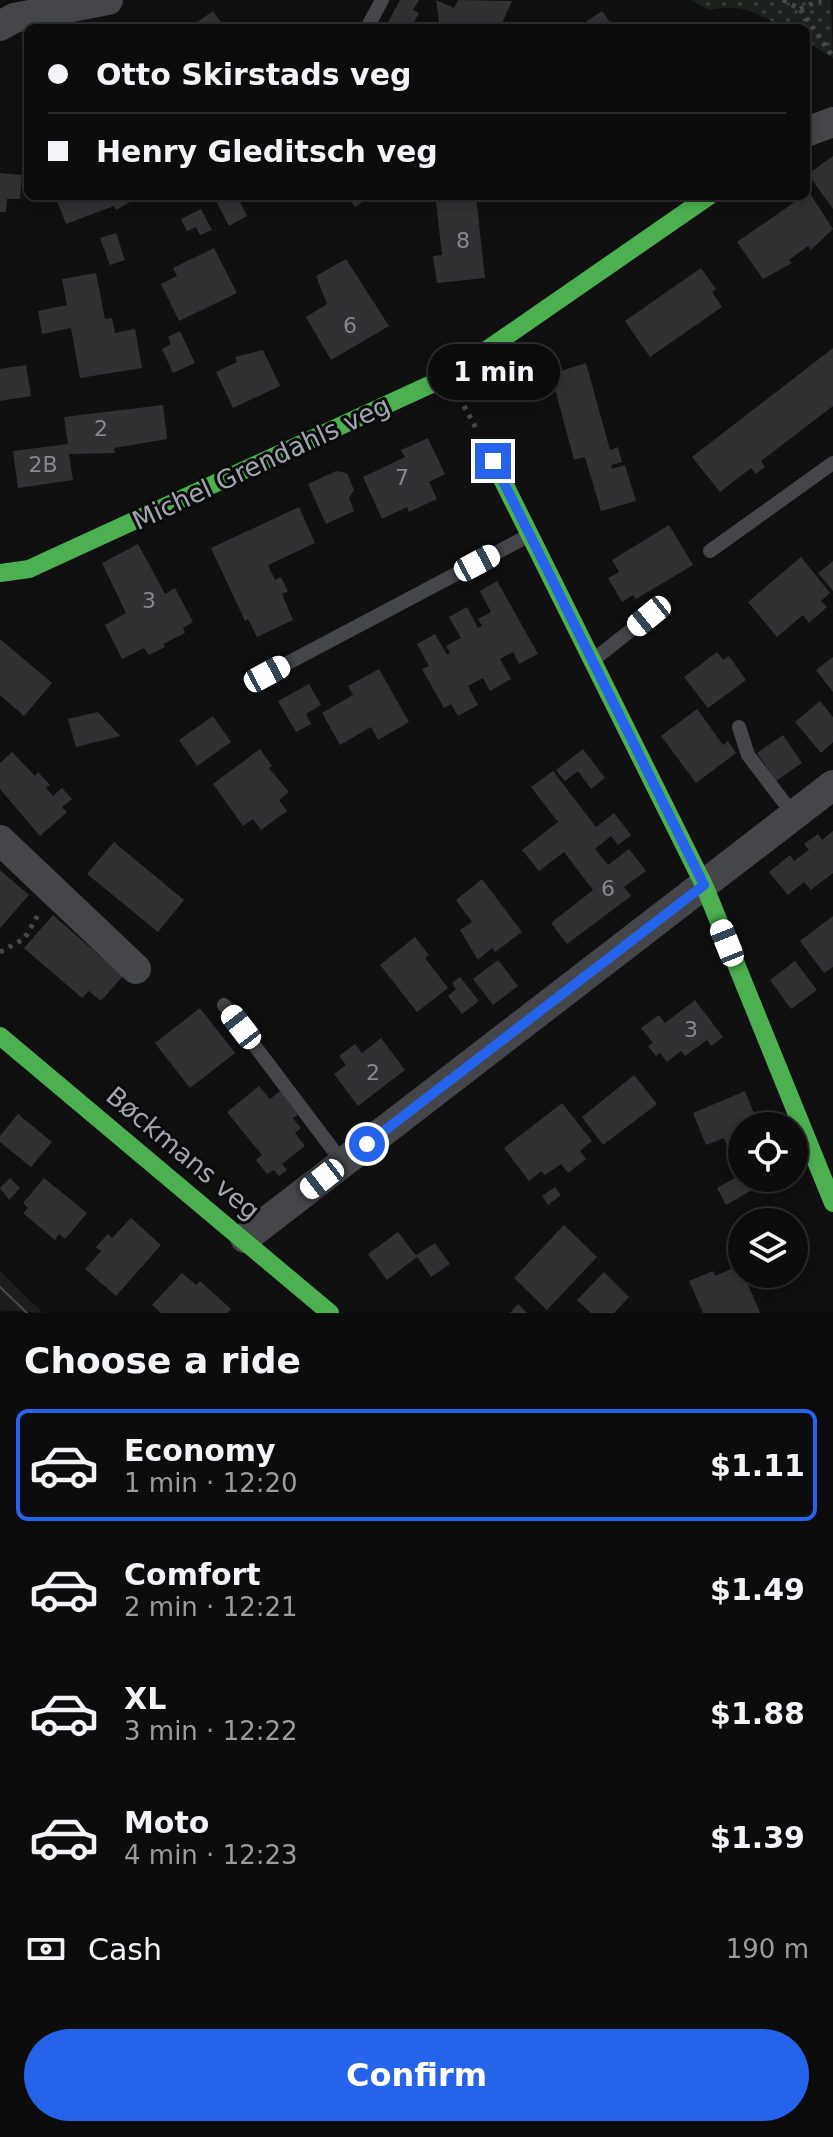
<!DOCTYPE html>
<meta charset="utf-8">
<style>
:root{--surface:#0c0c0d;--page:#151516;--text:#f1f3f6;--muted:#9a9b9d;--line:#2c2c2e;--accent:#2563eb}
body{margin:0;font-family:"DejaVu Sans",sans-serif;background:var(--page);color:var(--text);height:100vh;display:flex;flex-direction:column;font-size:30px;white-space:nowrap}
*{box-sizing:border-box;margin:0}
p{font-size:26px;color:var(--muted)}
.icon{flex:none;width:44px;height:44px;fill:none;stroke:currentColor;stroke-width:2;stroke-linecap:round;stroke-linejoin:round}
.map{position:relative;height:1313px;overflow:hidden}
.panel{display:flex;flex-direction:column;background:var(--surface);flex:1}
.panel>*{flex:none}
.top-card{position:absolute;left:24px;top:24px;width:786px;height:176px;border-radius:12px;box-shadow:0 4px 12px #0003,0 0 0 2px var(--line);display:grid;align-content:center;height:176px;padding:0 24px;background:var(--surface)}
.fabs{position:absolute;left:728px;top:1112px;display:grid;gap:16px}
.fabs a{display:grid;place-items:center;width:80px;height:80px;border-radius:50%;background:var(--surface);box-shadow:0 4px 12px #0003,0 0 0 2px var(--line);font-size:40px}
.end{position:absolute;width:36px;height:36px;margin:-18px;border:10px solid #2563eb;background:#fff;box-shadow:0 0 0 4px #fff}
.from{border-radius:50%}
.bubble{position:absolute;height:56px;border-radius:28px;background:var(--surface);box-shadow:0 4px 12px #0003,0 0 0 2px var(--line);font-size:26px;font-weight:800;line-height:56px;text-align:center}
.car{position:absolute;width:24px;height:48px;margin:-24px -12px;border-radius:10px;box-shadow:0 0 6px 2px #0007;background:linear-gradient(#fff 24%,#345 0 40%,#fff 0 76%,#345 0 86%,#fff 0)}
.top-card b{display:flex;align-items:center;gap:28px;height:76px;font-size:30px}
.top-card b+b{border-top:2px solid var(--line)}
.top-card i{width:20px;height:20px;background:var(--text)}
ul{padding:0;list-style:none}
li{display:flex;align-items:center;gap:24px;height:112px;margin:0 16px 12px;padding:0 8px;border:4px solid transparent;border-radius:12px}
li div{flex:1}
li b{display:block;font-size:30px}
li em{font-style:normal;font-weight:800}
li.current{border-color:var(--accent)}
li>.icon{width:72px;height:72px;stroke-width:1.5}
h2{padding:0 24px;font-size:36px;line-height:96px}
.pay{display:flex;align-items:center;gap:20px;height:88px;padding:0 24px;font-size:30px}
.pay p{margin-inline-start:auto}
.cta{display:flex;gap:16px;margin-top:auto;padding:16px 24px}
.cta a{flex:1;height:92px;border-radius:48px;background:var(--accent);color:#fff;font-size:32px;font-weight:800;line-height:92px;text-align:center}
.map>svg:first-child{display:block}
.built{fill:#1d1d1f}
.grass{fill:url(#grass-dots)}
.building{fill:#313133}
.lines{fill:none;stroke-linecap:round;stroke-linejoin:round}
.path{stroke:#46484b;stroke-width:5;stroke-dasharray:4 6;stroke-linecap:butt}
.lane{stroke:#454649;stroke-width:14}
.street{stroke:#454649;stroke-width:30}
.fast{stroke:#4caf50;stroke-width:18}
.tram{stroke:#46474a;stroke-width:2}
.route{stroke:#2563eb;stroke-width:10}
.labels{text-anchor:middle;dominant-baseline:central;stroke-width:6;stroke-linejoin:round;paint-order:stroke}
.number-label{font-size:22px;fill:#868992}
.street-label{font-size:26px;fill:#a2a6b1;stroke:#0b0b0c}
</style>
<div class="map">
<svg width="833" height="1313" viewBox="0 0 833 1313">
<defs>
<pattern id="grass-dots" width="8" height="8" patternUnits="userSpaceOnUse" patternTransform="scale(2)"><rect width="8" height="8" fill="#1b211c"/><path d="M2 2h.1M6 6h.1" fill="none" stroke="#393e3b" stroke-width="1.8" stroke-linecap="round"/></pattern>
</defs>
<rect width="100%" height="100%" fill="#101011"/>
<path class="built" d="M0 1271 43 1313 0 1310Z"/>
<path class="grass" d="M691 0H831L833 58 806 41V28C758 28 762 0 709 10Z"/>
<g class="building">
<path d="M400 0H419L413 10 419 13 411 28H385Z"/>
<path d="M436 0 454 8 458 0 512 1 500 28H436L439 22Z"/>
<path d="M213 11 225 28H189Z"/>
<path d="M602 11 614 28H577Z"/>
<path d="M833 156V209L808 174Z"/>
<path d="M0 173 22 175 20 199H7L6 212H0Z"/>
<path d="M809 192 833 229 811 250 808 246 789 260 792 263 763 279 737 242Z"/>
<path d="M55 196H141L116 210 114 206 66 224Z"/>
<path d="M230 196H237L247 216 229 226 217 203Z"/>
<path d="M348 196H372L355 207Z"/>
<path d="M476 197 485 278 437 283 433 256 442 255 436 202Z"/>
<path d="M201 209 212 230 200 235 196 227 187 231 181 219Z"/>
<path d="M116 233 125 260 110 265 100 238Z"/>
<path d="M214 248 237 293 179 321 161 284 177 276 173 268Z"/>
<path d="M346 259 389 326 331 360 306 317 327 304 316 276Z"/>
<path d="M701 268 716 289 712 292 722 307 650 357 625 321Z"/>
<path d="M96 273 105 319 112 318 115 333 135 329 142 368 80 378 71 328 42 334 38 311 67 305 62 279Z"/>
<path d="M180 331 195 363 173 373 162 349 171 344 168 337Z"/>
<path d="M833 348V406L761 461 765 467 756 474 751 468 720 492 692 457Z"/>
<path d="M263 350 280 386 233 408 216 372 237 362 235 357Z"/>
<path d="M586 363 610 450 618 447 622 462 611 465 612 469 625 465 636 501 601 511 585 457 574 460 551 374Z"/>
<path d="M26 365 31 396 0 401V369Z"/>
<path d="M163 405 167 439 114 448 115 453 69 454 73 480 18 488 13 451 68 444 64 417Z"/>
<path d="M428 438 445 474 429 482 437 499 409 512 407 507 382 519 363 477 405 457 401 450Z"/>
<path d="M336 471 347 473 354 490 349 498 354 511 326 524 308 484Z"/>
<path d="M299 507 315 543 268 565 275 580 281 577 288 591 282 594 293 620 257 637 248 619 245 621 211 548Z"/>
<path d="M669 525 693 565 636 599 633 595 622 602 608 578 619 572 612 560Z"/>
<path d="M138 544 165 594 175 588 193 622 183 628 185 633 163 644 165 647 149 655 144 648 122 659 105 625 126 613 102 563Z"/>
<path d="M801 557 830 593 821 601 827 607 809 623 803 615 777 637 748 602Z"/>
<path d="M833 561V591L818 573Z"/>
<path d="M497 581 538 654 519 664 513 652 500 659 511 679 490 691 483 678 468 686 478 705 458 716 451 704 444 708 422 669 429 666 417 644 435 634 447 655 450 653 446 646 461 638 449 617 467 607 478 628 482 626 478 619 491 612 480 591Z"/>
<path d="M0 639 52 683 24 716 0 695Z"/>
<path d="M717 652 723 660 729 656 746 680 708 708 684 677Z"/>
<path d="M833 657V692L816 670Z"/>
<path d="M379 669 409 722 378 740 371 727 340 745 322 713 353 695 348 686Z"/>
<path d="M309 684 321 705 306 714 311 724 296 732 278 701Z"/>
<path d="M820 701 833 717V742L821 753 795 722Z"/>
<path d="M697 709 723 745 728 741 736 753 696 783 661 736Z"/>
<path d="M98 712 120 736 76 747 68 719Z"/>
<path d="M213 716 231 742 197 766 179 740Z"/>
<path d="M783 735 802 763 776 781 757 753Z"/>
<path d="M260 749 272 766 269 768 289 792 279 800 287 811 261 830 253 819 243 826 213 784Z"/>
<path d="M583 749 605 778 591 789 578 771 565 781 556 770Z"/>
<path d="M12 752 35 776 38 772 50 785 46 788 53 796 62 788 72 799 62 807 67 812 40 836 0 789V763Z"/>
<path d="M553 771 596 827 614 813 631 835 618 845 611 836 595 849 608 865 629 849 646 871 624 887 631 896 567 944 551 923 593 890 564 852 539 871 522 850 558 822 531 787Z"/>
<path d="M833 831V873L811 890 804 882 788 895 769 872 790 855 794 861 809 850 804 844 818 834 822 840Z"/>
<path d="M114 842 184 900 158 932 87 874Z"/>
<path d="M0 870 29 895 0 928Z"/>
<path d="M482 879 522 932 495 952 492 948 478 960 460 930 472 922 456 900Z"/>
<path d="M53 915 123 976 101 1001 89 991 82 998 24 948Z"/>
<path d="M833 916V967L824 973 800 941Z"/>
<path d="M415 937 429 955 425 958 448 988 417 1012 380 965Z"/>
<path d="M498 960 518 986 493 1005 473 979Z"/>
<path d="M795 961 817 990 791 1009 770 980Z"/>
<path d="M460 977 479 1001 462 1014 448 996 456 989 452 983Z"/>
<path d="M695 1000 723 1037 711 1046 707 1040 685 1056 681 1051 667 1062 660 1053 656 1056 648 1046 653 1043 641 1028 659 1015 665 1023Z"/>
<path d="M200 1008 235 1053 190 1088 155 1043Z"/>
<path d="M381 1038 405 1070 358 1106 334 1074 346 1065 339 1056 355 1044 362 1053Z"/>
<path d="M634 1075 657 1104 603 1145 582 1117Z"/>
<path d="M259 1086 270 1099 280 1091 298 1115 293 1118 301 1128 295 1133 305 1146 282 1164 287 1170 279 1176 274 1170 267 1174 256 1160 262 1155 227 1112Z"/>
<path d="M745 1091 759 1126H742V1163L735 1165 724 1138 706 1145 693 1113Z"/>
<path d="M562 1103 592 1141 580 1151 586 1159 568 1173 561 1164 545 1175 541 1171 529 1181 504 1148Z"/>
<path d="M18 1114 52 1142 31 1167 0 1142V1136Z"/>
<path d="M742 1174V1178H755L759 1186 726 1205 717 1188Z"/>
<path d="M10 1178 20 1188 9 1200 0 1188Z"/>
<path d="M44 1178 87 1213 65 1239 59 1234 55 1240 23 1213 28 1208 23 1203Z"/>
<path d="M555 1187 561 1195 548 1205 542 1196Z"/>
<path d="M131 1218 161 1245 116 1296 85 1269 101 1251 96 1247 108 1234 112 1238Z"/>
<path d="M564 1225 597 1257 547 1310 514 1278Z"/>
<path d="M398 1232 417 1257 387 1280 368 1254Z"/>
<path d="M435 1243 450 1264 431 1277 416 1255Z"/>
<path d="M740 1265 760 1313H703L689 1281 713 1271 715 1276Z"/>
<path d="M604 1272 629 1297 614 1313H591L577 1300Z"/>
<path d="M182 1273 196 1285 200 1281 231 1309 227 1313H161L152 1305Z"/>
<path d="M518 1304 527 1313H510Z"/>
</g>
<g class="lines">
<g class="path">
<path d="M783 0 800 9 833 57"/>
<path d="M800 9 821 0"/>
<path d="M464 406 478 432"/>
<path d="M0 952 24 939 38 915"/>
</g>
<g class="lane">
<path d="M367 28 382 0"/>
<path d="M710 551 833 463"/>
<path d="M597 657 649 616"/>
<path d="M267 674 526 537"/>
<path d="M739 727 748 755 793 814"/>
<path d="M224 1005 343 1163"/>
</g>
<g class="street">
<path d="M0 26 14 18 108 0"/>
<path d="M806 132 833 122"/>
<path d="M0 840 136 969"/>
<path d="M245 1238 833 785"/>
</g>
<g class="fast">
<path d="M493 461 704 885 833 1203"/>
<path d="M0 573 29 569 449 376 709 196"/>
<path d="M0 1036 330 1313"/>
</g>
<path class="tram" d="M0 1287 27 1313"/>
</g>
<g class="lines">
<path class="route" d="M367 1144 704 885 493 461"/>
</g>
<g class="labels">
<g class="number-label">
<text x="463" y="240">8</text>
<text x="350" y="325">6</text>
<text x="101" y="428">2</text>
<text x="43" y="464">2B</text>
<text x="402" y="477">7</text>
<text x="149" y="600">3</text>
<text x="608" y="888">6</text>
<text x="691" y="1029">3</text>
<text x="373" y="1072">2</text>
</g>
<g class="street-label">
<text transform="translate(261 463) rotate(-25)">Michel Grendahls veg</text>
<text transform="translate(183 1153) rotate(40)">Bøckmans veg</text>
</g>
</g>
</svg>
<div class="fabs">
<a><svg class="icon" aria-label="locate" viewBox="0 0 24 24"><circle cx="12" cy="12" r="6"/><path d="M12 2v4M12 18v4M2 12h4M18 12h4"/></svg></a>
<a><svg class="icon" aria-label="layers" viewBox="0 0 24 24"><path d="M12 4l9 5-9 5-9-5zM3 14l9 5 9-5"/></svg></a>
</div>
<i class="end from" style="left:367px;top:1144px"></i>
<i class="end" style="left:493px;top:461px"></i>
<div class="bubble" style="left:428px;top:344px;width:132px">1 min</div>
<i class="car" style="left:477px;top:563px;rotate:62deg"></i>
<i class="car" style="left:649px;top:616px;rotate:231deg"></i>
<i class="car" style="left:267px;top:674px;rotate:62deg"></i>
<i class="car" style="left:727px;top:943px;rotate:338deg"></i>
<i class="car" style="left:241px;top:1027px;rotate:322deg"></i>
<i class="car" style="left:322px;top:1179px;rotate:232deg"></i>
<div class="top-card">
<b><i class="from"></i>Otto Skirstads veg</b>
<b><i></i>Henry Gleditsch veg</b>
</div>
</div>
<section class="panel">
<h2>Choose a ride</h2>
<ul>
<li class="current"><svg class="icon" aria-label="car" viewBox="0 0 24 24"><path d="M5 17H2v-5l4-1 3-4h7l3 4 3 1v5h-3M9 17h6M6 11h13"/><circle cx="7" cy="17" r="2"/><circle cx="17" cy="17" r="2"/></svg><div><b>Economy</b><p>1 min · 12:20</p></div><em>$1.11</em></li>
<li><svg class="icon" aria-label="car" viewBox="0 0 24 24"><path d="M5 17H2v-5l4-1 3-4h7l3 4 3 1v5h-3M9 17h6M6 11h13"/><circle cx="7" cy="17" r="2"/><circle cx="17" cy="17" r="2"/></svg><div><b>Comfort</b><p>2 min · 12:21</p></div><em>$1.49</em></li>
<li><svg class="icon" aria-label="car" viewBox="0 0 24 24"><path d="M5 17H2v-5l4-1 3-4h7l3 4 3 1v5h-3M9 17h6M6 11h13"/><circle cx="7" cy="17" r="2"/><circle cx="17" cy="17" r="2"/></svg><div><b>XL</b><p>3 min · 12:22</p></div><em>$1.88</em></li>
<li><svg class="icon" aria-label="car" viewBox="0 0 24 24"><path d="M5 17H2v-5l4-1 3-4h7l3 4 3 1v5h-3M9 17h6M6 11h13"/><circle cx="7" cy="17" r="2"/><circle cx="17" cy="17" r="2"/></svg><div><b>Moto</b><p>4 min · 12:23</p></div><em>$1.39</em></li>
</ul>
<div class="pay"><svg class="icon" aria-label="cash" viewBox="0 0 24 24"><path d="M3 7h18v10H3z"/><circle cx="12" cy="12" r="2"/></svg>Cash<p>190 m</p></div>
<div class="cta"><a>Confirm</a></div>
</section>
